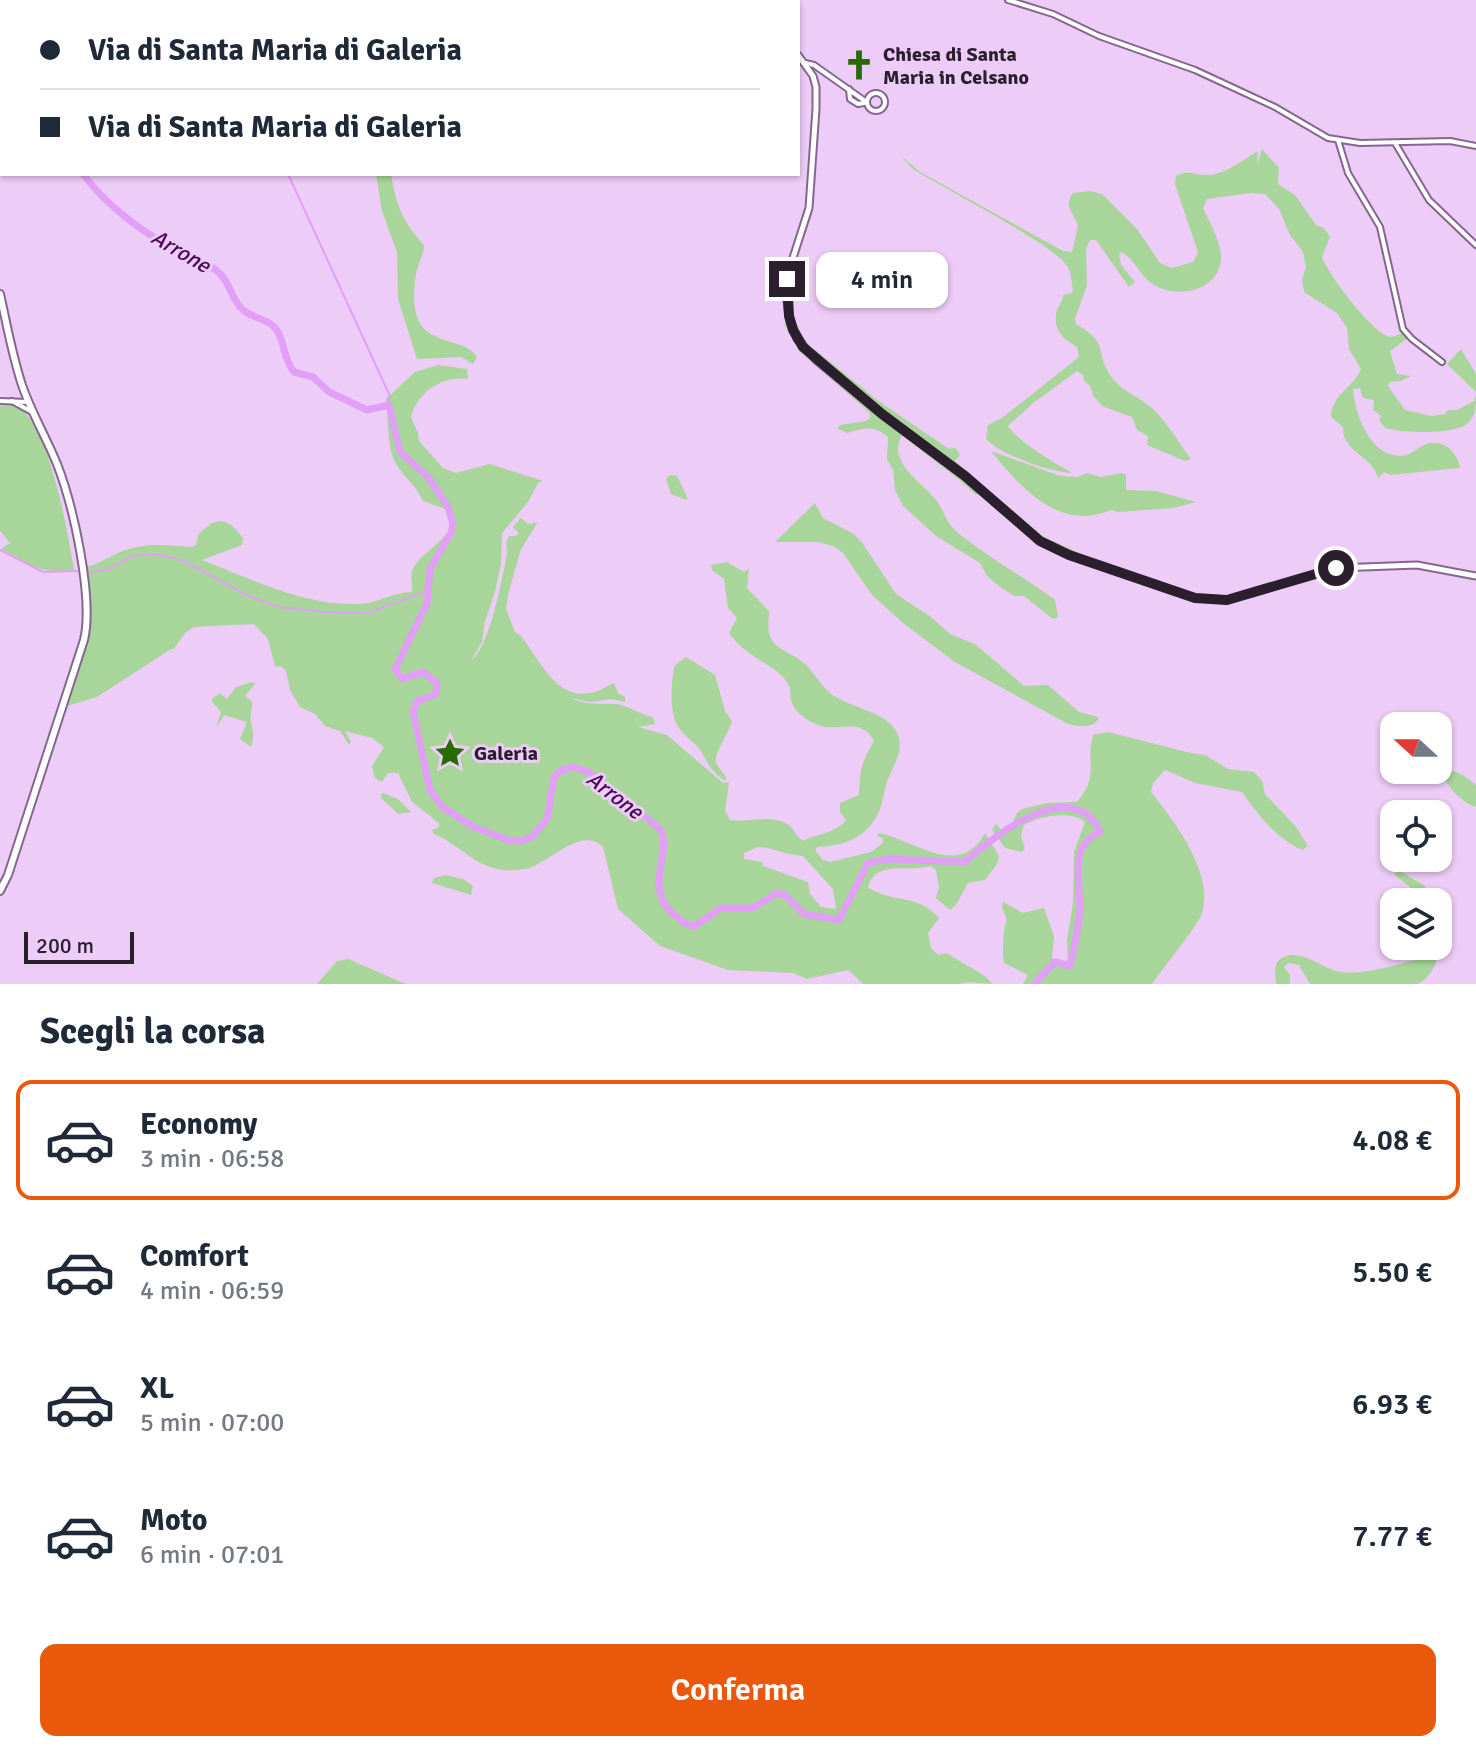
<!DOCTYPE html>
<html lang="it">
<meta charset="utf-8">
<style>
:root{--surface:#fff;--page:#f2f2f3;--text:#1f2937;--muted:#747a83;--line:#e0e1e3;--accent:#ea580c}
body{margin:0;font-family:Signika,sans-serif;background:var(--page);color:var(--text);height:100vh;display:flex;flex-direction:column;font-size:30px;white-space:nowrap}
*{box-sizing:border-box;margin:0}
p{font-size:26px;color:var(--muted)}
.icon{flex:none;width:44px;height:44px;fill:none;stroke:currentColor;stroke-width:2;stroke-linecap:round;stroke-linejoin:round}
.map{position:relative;height:984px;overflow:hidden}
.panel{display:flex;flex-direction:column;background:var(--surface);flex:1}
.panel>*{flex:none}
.top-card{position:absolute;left:0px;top:0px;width:800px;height:176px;box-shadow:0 2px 6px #0004;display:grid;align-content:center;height:176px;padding:0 40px;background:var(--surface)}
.needle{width:52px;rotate:291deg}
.tools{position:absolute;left:1380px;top:712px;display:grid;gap:16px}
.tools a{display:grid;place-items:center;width:72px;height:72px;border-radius:16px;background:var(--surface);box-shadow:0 2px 6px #0004;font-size:40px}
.scale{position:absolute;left:24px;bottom:20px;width:110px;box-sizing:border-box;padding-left:8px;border:4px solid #2b1f2e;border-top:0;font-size:22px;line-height:28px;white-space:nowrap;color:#2b1f2e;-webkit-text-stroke:6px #edccf7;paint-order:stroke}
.end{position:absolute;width:36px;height:36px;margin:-18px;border:10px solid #2b1f2e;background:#fff;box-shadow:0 0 0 4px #fff}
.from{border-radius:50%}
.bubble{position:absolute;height:56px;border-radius:16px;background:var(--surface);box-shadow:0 2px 6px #0004;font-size:26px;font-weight:600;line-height:56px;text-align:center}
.top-card b{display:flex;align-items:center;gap:28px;height:76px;font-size:30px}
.top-card b+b{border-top:2px solid var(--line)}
.top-card i{width:20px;height:20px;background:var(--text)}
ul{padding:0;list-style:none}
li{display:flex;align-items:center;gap:24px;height:120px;margin:0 16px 12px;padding:0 24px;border:4px solid transparent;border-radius:16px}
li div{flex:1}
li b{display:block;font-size:30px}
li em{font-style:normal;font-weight:600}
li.active{border-color:var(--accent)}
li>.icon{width:72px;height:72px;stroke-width:1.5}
h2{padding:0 40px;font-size:36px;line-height:96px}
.cta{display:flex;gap:16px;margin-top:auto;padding:16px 40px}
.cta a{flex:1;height:92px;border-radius:16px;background:var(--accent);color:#fff;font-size:32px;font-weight:600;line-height:92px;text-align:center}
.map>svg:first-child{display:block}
.green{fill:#a8d599;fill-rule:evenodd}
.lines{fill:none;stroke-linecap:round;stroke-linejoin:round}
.stream{stroke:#e29ff7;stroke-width:2}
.river{stroke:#e29ff7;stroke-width:7}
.minor-casing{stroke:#84678e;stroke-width:8}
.tertiary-casing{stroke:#84678e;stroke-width:9}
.secondary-casing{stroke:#84678e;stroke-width:10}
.minor{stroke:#fff;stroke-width:4}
.tertiary{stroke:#fff;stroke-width:5}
.secondary{stroke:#fff;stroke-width:6}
.route{stroke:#2b1f2e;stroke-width:10}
.labels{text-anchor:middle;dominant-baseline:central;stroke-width:6;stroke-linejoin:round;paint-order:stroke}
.poi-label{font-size:20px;font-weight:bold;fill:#2b1f2e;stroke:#edccf7;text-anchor:start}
.water-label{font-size:22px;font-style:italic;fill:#49095a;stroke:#edccf7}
</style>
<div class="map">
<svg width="1476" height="984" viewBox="0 0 1476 984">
<rect width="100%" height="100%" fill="#edccf7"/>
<g class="green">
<path d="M1262 149 1279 168 1278 184 1295 195 1316 225 1324 228 1330 237 1322 257C1328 274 1374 336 1391 337 1393 337 1402 333 1403 333L1408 338 1390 351 1397 374 1411 376 1401 381 1390 382 1388 386 1405 410 1431 416 1445 414 1448 410H1457L1474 401 1476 395C1476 407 1476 416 1467 424 1453 435 1401 433 1385 428L1379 420 1381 416 1373 410 1374 400 1363 398 1360 388 1353 389C1355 415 1370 456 1401 456 1412 456 1419 445 1430 443 1446 441 1458 454 1460 468L1390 475 1384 472 1378 478C1373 456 1342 452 1343 427L1331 417C1332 393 1353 389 1361 369L1349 349 1347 328 1337 313 1304 292 1302 280 1306 267 1303 252 1290 235 1279 209 1265 194 1251 193 1207 199 1203 208C1209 221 1217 235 1220 249 1228 286 1184 301 1156 286 1140 278 1135 258 1121 252L1119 255 1121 265 1135 282 1129 287 1096 240H1090L1086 249 1087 285 1075 319 1076 324C1112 345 1093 352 1113 379 1122 391 1136 395 1148 405 1165 418 1178 442 1191 459L1185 461 1147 445 1148 436 1137 430 1132 417 1102 406 1093 395 1090 386 1084 381 1083 375 1077 371 1032 404 1008 426C1018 442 1055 463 1072 473 1051 472 1000 455 986 439L988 425 1002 418 1079 357 1077 347C1064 339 1054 332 1056 314 1057 306 1063 303 1063 295L1072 293 1073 290C1071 282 1072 273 1067 266 1055 245 941 187 913 169L900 155 920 172 1063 251 1072 252 1078 226C1074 213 1063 206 1073 193L1090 191 1102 194 1137 229 1160 263 1172 268 1193 262 1198 252 1175 184 1176 176C1188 169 1197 176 1209 175 1226 174 1244 159 1258 151L1257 166Z"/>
<path d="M376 174H391C396 205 402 221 424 245 424 254 418 264 416 274 413 292 411 320 428 332 442 343 468 342 477 357L473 364 461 357 417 359 398 299 397 252 382 211Z"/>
<path d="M792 313 803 337 810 346 880 402 949 449 956 448 960 455 955 461 1042 536 1079 553 1077 555 1038 536 989 495 975 494C952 472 927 456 902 435 886 463 923 482 937 501 944 511 947 524 957 532 987 557 1023 576 1055 600L1058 617 1053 619 1024 596H1014L999 586 987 576 980 563 936 536 903 506 895 490 893 470 887 459 888 437C873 425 865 428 847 433L837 428 840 425 866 421 871 417 869 412 799 351 784 323Z"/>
<path d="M1461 349 1476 374V392L1447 364Z"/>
<path d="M438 365 467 369 468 379C443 375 417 392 411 417L418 433 419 441 443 468 456 473 490 464 543 481 538 483 528 502 502 533 501 564 495 592 485 622 482 642 471 661C490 646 502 579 507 554L506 543 509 536H516L519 533 513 527 521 518 528 524 538 522 521 549 508 595 506 609 515 632 521 636C539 659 556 700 590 693 598 692 607 686 614 683L618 693 625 697V702L611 699 590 702 571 698C588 706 599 703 616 704 628 705 640 715 653 717L655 724 638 727 667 735 723 783 729 782 725 811 730 820C749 823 773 813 790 826 795 831 797 837 803 841 818 833 835 834 846 820L840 812V803L859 795C860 770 861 763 874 741 861 716 838 733 818 725 806 720 794 712 791 700 790 693 791 687 787 682 776 665 745 657 729 633L737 618 728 608 724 579 712 570 711 565 727 562 744 572 749 568 747 588 769 611C769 618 767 629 770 636 773 648 793 654 803 662 815 672 822 690 836 697 852 707 884 713 894 728 907 746 895 762 888 779 884 789 884 799 880 809 869 837 845 846 817 847L815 850 823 860 830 862 871 852 883 843V839L877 835 879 833C914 840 960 880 985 833L999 856 997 864 985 880 968 883 956 905 950 910 936 898 939 887 936 870 930 866C909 873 876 859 868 887 892 904 918 893 939 918L928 933 931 948 938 955 946 953 985 976 992 984 968 982 959 984H863L848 970 807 979 793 973 728 970 660 946 618 909 603 847C580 824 547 866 525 869 480 877 467 848 434 834L432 830 439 827V823L412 802 398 773H388L382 782 375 778 372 766 384 747 372 738 345 731 351 742 349 745 340 731 325 726 315 714 300 707 290 690 286 671 282 667 275 666 268 639 254 624 194 627 185 633 173 650 171 649 97 697 67 706 91 620 83 567C97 566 106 558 118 553 144 542 165 545 192 547L196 545C197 541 197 536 200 533 201 531 209 526 210 524 226 516 234 527 243 538L242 545 202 560C251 579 304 606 358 604 377 604 393 592 412 592 413 583 409 575 414 567 424 549 460 535 451 511L423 501C416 485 405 478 396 464 386 445 389 420 386 399L415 372ZM758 847C775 848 784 855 803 856L833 889 836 909 821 907 810 894 808 882 763 866 762 862 744 859V853Z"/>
<path d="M15 405C49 420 68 534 74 570 36 574 32 565 1 549L10 543 0 531V406Z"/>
<path d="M991 451 1060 476 1077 477 1087 473 1101 477 1122 473 1126 475V490L1156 491 1196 502 1173 508 1118 512 1111 510C1059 532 1021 488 991 451Z"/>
<path d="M670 475 677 476 688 499H684L671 494 666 479Z"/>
<path d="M815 503 823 518 854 534 863 544 896 594 931 617 950 634 975 644 1024 686 1048 685 1079 712 1098 717V720C1090 729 1078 726 1068 724L955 662 903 623 872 595 843 553 833 546 818 542H775Z"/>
<path d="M686 657 715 675 725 711 732 721C729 732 713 756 716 763 719 769 725 774 727 779L724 780C711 772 708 763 701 751 695 742 685 737 679 728 668 713 672 683 674 666Z"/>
<path d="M252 682 255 684 245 696 252 701C253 708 249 715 251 722 253 735 255 734 251 747L240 739 247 722 224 715 216 728 221 712 211 700 220 693 227 699 236 687Z"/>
<path d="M1108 732 1191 753 1205 755 1228 769 1254 772 1262 781 1265 794 1296 827 1308 846 1302 850C1275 837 1259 816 1242 792L1195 783 1165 770 1153 783 1151 792C1175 822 1214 873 1202 913 1198 926 1162 969 1152 984H1023L1028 975 1004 963C1002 955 1003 928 1007 920L1002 907 1003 902 1023 913 1044 908 1054 936 1052 958 1060 964 1068 960 1067 940 1073 903 1074 852 1085 822C1071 810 1039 816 1024 825L1021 835 1025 849 1021 852 1005 848 992 830 996 824 1004 833 1008 832 1017 813 1022 809 1047 803 1077 802C1100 775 1085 764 1093 735Z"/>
<path d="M1448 769 1463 775 1476 785V807C1464 804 1449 789 1444 777Z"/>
<path d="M383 793 398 799 411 812 398 814 381 798V794Z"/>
<path d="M1398 870 1425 886 1430 902H1420L1418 894 1394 874Z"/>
<path d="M446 875 463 879 473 886 471 895 432 883 434 878Z"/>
<path d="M1385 894 1396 895 1404 902H1394V916L1380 905 1381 895Z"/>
<path d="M1438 917C1446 936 1438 977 1417 984H1310L1299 965 1289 963 1284 967 1290 975V984H1276C1276 977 1273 965 1279 960 1295 946 1319 965 1333 970 1354 978 1399 965 1420 958L1427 946H1438Z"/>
<path d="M348 959 406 984H317L337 961Z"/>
</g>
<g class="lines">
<g class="stream">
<path d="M208 0 209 2"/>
<path d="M288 174 389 394V405"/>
<path d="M0 550 43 572 78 571"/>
<path d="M87 572 107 570 133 556 155 554 184 561 246 595 279 607 324 612 368 613 427 591"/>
</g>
<g class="river">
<path d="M0 14 2 15"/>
<path d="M83 174C109 209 145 233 182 255 192 262 206 262 216 270 230 280 231 300 243 310 255 320 270 318 278 332 285 345 284 360 294 372L313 377 329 392 367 410 389 405 400 452 428 477 448 507 453 524 451 533 430 569 427 604 395 669 402 679 423 672 437 683 436 694 417 701 413 712 430 790 442 807 474 827 508 840 521 841 532 837 547 819 554 777 562 770 573 767 589 772 660 829C672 850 648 881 666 906 671 913 679 918 685 924L695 926 721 908H753L777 893 785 895 804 914 839 920 868 863 889 859 965 862C993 836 1074 773 1100 832 1070 845 1079 877 1080 904 1080 924 1074 946 1070 966L1055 962 1034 984"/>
</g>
<g class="minor-casing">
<g id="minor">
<path d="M1008 0 1053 14 1099 36 1195 70 1275 107 1328 138 1360 143 1450 141 1476 146"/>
<path d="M805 63 814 65 865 101"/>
<path d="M849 89 850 99 858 104 864 103"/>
<circle cx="876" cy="102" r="9"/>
<path d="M1338 140 1348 173 1380 227 1403 329 1412 339 1442 362"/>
<path d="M1395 143 1429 200 1476 245"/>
<path d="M0 401 28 402"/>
<path d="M12 401 32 412"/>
</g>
</g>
<g class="tertiary-casing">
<g id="tertiary">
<path d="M714 0 717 2"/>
<path d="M798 55 813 76 816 87V109L809 208 791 264 786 293 789 316 797 339 816 360 882 414 965 476 1040 541 1069 555 1195 598 1227 600 1336 568 1417 565 1476 576"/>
</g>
</g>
<g class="secondary-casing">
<path id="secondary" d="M0 294C7 325 12 355 22 385 31 412 46 437 57 464 73 505 94 598 84 640L8 875 0 891"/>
</g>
<use href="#minor" class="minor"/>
<use href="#tertiary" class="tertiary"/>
<use href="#secondary" class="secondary"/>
</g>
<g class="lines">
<path class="route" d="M787 279 789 316 793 330 803 347 882 414 965 476 1040 541 1069 555 1195 598 1227 600 1336 568"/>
</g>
<defs>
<g id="church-bare" transform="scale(2.4)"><path d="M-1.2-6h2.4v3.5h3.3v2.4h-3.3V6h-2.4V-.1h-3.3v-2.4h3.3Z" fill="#286a00" stroke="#edccf7" stroke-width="2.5" paint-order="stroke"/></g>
<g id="sight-bare" transform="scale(2.4)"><path d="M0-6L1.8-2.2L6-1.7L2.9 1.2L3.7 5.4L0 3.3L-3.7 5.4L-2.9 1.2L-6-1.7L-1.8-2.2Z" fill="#286a00" stroke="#edccf7" stroke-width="2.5" paint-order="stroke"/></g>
</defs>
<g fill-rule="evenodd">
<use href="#church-bare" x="859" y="65"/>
<use href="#sight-bare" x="450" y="753"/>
</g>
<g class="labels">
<g class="poi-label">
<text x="883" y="54">Chiesa di Santa<tspan x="883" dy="23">Maria in Celsano</tspan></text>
<text x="474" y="753">Galeria</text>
</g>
<g class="water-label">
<text transform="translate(181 251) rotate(30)">Arrone</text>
<text transform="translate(615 795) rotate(37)">Arrone</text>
</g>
</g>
</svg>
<div class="tools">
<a><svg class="needle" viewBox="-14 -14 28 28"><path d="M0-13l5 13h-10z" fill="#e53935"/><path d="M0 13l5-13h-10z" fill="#747a83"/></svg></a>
<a><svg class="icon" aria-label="locate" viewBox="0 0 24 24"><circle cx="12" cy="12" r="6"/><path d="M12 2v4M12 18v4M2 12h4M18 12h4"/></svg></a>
<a><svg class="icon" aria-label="layers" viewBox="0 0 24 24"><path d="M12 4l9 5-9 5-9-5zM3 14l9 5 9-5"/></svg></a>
</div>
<div class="scale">200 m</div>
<i class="end from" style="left:1336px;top:568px"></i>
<i class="end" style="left:787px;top:279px"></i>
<div class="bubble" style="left:816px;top:252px;width:132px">4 min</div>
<div class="top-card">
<b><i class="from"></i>Via di Santa Maria di Galeria</b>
<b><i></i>Via di Santa Maria di Galeria</b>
</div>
</div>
<section class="panel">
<h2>Scegli la corsa</h2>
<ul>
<li class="active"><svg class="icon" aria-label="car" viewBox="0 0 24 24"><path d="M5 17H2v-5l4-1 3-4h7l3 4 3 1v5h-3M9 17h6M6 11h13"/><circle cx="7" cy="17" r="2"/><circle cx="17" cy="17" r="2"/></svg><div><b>Economy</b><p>3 min · 06:58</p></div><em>4.08 €</em></li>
<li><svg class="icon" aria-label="car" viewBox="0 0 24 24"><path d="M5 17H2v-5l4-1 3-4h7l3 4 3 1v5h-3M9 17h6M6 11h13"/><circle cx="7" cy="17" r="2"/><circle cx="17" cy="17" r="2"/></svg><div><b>Comfort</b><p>4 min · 06:59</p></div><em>5.50 €</em></li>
<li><svg class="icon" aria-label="car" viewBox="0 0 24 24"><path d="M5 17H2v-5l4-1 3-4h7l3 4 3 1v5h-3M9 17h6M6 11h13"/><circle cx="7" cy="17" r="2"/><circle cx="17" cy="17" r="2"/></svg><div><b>XL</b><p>5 min · 07:00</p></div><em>6.93 €</em></li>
<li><svg class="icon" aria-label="car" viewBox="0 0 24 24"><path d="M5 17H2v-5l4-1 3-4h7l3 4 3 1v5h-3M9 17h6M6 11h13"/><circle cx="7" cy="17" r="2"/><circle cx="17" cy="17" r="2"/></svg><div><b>Moto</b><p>6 min · 07:01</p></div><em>7.77 €</em></li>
</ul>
<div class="cta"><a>Conferma</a></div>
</section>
